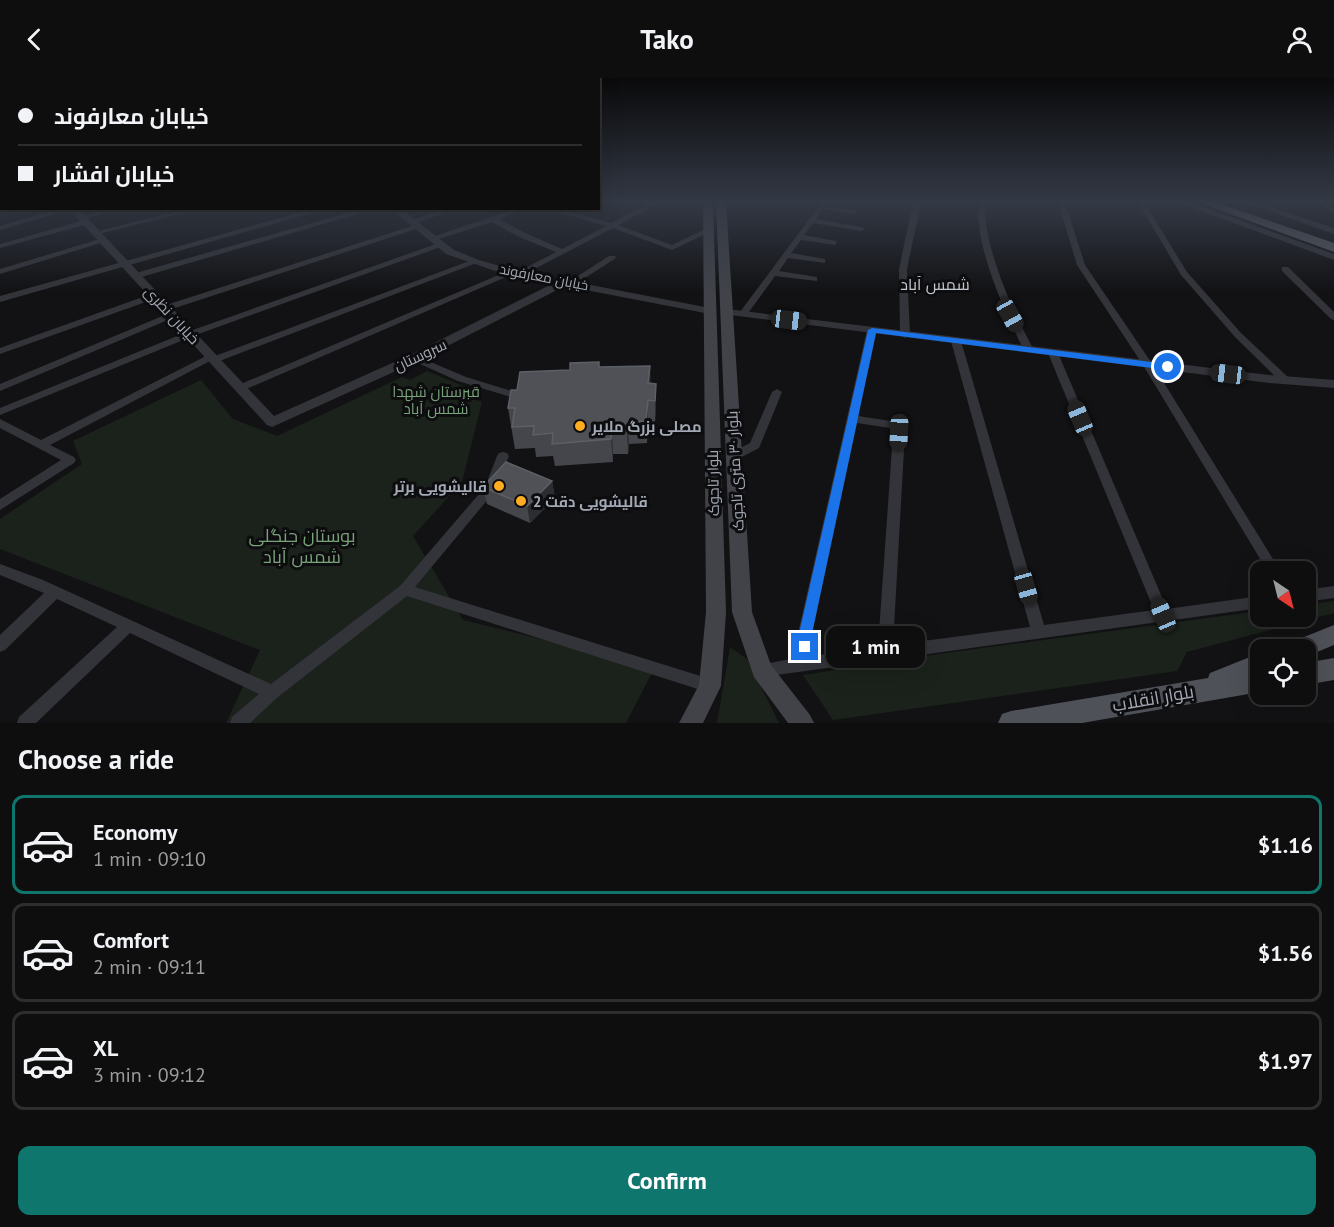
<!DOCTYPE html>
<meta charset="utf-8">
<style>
:root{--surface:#0e0e0f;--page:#1c1c1d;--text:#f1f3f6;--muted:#9b9c9e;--line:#2e2e2f;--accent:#0f766e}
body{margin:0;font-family:"PT Sans",Cairo,sans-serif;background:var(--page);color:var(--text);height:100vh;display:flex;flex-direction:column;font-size:22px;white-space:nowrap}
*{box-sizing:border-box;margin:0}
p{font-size:20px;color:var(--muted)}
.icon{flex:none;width:33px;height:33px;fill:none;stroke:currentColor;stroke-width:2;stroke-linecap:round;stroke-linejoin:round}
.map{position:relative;height:645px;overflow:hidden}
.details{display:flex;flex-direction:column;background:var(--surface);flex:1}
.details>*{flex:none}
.top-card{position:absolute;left:0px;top:0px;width:600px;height:132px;box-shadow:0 6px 24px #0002,0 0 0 2px var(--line);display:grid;align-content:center;height:132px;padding:0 18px;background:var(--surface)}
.needle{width:39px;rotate:145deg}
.fabs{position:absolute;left:1250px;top:483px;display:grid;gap:12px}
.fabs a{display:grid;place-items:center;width:66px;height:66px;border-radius:12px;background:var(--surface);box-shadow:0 6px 24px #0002,0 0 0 2px var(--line);font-size:30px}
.end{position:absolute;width:27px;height:27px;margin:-14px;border:8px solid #1a73e8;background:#fff;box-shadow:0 0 0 3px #fff}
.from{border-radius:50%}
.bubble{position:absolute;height:42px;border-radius:12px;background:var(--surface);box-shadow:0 6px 24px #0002,0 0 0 2px var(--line);font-size:20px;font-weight:700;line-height:42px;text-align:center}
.car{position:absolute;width:18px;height:36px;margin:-18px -9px;border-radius:8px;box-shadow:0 0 4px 2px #0007;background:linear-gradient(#222 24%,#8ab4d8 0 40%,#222 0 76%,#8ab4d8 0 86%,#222 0)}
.top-card b{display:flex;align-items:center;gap:21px;height:57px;font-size:22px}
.top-card b+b{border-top:2px solid var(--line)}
.top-card i{width:15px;height:15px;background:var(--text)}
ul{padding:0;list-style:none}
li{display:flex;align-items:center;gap:18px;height:99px;margin:0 12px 9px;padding:0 6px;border:3px solid var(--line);border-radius:12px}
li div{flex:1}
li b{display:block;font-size:22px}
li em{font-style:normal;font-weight:700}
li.on{border-color:var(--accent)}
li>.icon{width:54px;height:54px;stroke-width:1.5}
h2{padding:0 18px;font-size:27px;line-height:72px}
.button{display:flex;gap:12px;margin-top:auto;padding:12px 18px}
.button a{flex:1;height:69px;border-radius:12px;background:var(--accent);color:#fff;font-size:24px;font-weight:700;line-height:69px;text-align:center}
header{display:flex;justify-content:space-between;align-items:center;height:78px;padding:0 18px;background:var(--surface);font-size:27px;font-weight:700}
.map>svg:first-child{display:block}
.green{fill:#1a221b}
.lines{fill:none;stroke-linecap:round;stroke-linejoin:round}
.minor{fill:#333439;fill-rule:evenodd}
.tertiary{fill:#333439;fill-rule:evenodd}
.secondary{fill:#414349;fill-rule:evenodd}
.primary{fill:#4f5158;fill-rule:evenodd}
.trunk{fill:#575a61;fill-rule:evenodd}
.wall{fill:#45464c}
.shaded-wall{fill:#2c2d31}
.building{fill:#4f5157;stroke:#5c5f66;stroke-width:1.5}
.route{fill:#1a73e8}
.poi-dot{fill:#feac20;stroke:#0d0d0f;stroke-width:2}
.labels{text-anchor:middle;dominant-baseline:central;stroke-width:6;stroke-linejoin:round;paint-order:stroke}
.far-street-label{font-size:14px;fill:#a3a9b5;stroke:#0d0d0f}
.street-label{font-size:15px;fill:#a3a9b5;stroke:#0d0d0f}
.park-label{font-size:15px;fill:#78a279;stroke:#0d0d0f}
.poi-label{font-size:15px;font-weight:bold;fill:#a3a9b5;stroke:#0d0d0f;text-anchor:start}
.neighbourhood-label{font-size:16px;fill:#c4c8d1;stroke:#0d0d0f}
.near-park-label{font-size:18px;fill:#78a279;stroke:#0d0d0f}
.near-street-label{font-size:18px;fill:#a3a9b5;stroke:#0d0d0f}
</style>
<header><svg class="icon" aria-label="back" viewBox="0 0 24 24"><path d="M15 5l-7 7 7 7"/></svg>Tako<svg class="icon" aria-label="person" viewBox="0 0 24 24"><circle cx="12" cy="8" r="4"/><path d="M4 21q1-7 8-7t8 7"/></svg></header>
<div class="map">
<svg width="1334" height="645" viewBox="0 0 1334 645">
<rect width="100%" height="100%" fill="#121214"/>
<g class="green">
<path d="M427 293 475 313 470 320 482 324 462 404 413 458 463 542 655 589 626 645H226L260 572 0 471V441L82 386 73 363 201 302 233 341 277 358 402 299 410 302Z"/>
<path d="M1334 523V535L1187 574 1177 593 833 642 803 597 931 577 1260 533V538H1305V527Z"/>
<path d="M730 569 747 581 779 645H717Z"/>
</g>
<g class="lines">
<g class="minor">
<path d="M652 124H661L618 147 672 167 705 151 712 153 672 172 613 150 521 198 517 196 518 194 556 174 517 158 492 144 436 162 429 160 518 130H530L499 141 523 154 562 171 606 148 543 130H556L611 145Z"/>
<path d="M822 124H828L826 128 854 132 858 134 854 136 823 131 816 141 861 149 865 151 861 153 813 145 804 157 836 163V167L801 162 791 175 825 181V185L788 180 779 193 817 199V203L775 198 746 238H740L739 236 740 234Z"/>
<path d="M913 124H921L907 191 910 257 905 260 900 257 899 191Z"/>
<path d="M979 124H986C981 165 1014 236 1034 272L1032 274H1026L1024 272C1005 236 973 164 979 124Z"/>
<path d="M1058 124H1065L1085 187 1153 287 1281 494H1268L1143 287 1077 187Z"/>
<path d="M1138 124H1144L1187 194 1241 255 1289 300 1290 302 1289 304H1281L1235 259 1181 197Z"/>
<path d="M1317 124H1325L1334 131V136Z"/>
<path d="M62 130H75L0 152V148Z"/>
<path d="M108 130H121L81 142 77 140Z"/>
<path d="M190 130H204L95 157 91 155Z"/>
<path d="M316 130H329L0 224V218Z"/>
<path d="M365 130H378L138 200H132L131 198 132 196Z"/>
<path d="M446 130H458L414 146 407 144Z"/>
<path d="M85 142 89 144 88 146 0 170V166Z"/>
<path d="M415 147 422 149 169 232H163L162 230 163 228Z"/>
<path d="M100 161H103L107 163 0 196V191Z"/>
<path d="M439 165H445L446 167 193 258 0 337V330L187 254Z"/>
<path d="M609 178H615L616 180 574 207H568L567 205Z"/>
<path d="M472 182H475L479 184 217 284 210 283 50 367 74 379 76 382 74 385 0 432V421L61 382 0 350V341L41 362 208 277 211 276 215 278Z"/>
<path d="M1282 189H1288L1334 234V242L1331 241 1282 193Z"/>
<path d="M508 193H511L515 195 244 312H236L235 310 236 308Z"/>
<path d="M154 215 157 216V220L0 276V270Z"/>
<path d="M172 234 175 235 177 237 175 239 0 313V306Z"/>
<path d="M872 249 877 252 858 338 897 344 905 354 893 567 1030 549 951 263 956 260 961 263 1044 547 1154 532 1048 275 1053 272 1058 275 1167 531 1260 518V530L762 599 757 597 754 592 757 587 797 580 799 551 867 252ZM857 345 890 350 893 355 878 569 812 578 813 551Z"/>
<path d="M414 277 466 299 515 314 516 316 511 319 458 303 411 282 409 280 411 278Z"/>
<path d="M777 311 782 314 759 370 738 381H730L728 378 730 375 750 365 772 314Z"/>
<path d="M503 374 507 375 509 378 494 414 415 509 710 601 715 603 718 608 715 613 710 615 407 518 278 619 250 645H230L232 639 259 616 130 555 36 645H17L19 639 117 549 57 521 5 572 0 574V557L44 515 0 497V486L43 502 271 606 400 508 485 409 497 378 499 375Z"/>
<path d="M1334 508V520L1305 524V512Z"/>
</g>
<g class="tertiary">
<path d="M1177 124H1189L1334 176V182Z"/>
<path d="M1244 124H1256L1334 150V156Z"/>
<path d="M68 130H78L274 338 410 277 552 206 507 197 446 176 390 130H400L454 172 479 182 513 192 710 230 716 233 710 236 565 208 418 283 272 349 267 347Z"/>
<path d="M726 231 1269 297 1334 302V310L1269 305 722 236V232Z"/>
</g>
<g class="secondary">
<path d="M703 124H713L726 534 721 608 703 645H679L699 607 706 534Z"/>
<path d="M716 124H726L752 534 771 587 810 637 814 645H788L754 599 732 534Z"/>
</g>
<g class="primary">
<path d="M1334 547V567L1305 579V572H1286L1289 565Z"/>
<path d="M1260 575V614L1082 645H998L1002 636 1011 633 1208 600 1210 595Z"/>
<path d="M1334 580V602L1305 607V585Z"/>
</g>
<path class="trunk" d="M1198 124H1215L1334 165V174Z"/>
</g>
<g class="wall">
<path d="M600 289 650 305 656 306V327L655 344H648L647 365 629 366 628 376H613V384L555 388 553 378 536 379 535 370 515 371 508 330 517 312 570 292Z"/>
<path d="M552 403 555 420 530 445 487 426 483 409Z"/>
</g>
<g class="shaded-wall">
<path d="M650 288 651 309 648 305Z"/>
<path d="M656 306V327L655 344V323Z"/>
<path d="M648 322V344L647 365 646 343Z"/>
<path d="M628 344 629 366 628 376 627 354Z"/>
<path d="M612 354 613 376V384L611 361Z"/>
<path d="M552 403 555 420 530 445 527 428Z"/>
</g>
<g class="building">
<path d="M599 284V289L650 288 648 305 656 306 655 323 648 322 646 343 628 344 627 354H612L611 361 552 366 553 355 533 357 534 348 512 349 515 330H508L511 312H517L520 294 570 292V285Z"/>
<path d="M506 384 552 403 527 428 483 409Z"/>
</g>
<linearGradient id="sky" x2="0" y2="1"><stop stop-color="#0a0a0b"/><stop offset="0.58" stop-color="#333945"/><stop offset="1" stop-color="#333945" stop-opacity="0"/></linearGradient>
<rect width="1334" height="214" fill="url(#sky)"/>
<path class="route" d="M872 250 1168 286 1172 289 1168 292 876 255 813 551 810 573 805 575 800 573 798 569 800 551 868 252Z"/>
<g class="poi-dot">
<circle cx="580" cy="348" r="6"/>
<circle cx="499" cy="408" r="6"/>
<circle cx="521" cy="423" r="6"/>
</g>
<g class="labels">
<g class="far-street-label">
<text transform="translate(544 199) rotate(11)">خیابان معارفوند</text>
</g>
<g class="street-label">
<text transform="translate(172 237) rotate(47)">خیابان نظری</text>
<text transform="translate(420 277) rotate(-25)">سروستان</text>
<text transform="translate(735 393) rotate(-93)">بلوار ۳۰ متری تاجوک</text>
<text transform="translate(713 405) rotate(-91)">بلوار تاجوک</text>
</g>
<g class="park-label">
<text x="436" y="313">قبرستان شهدا<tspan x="436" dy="17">شمس آباد</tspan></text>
</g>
<g class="poi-label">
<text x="592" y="348">مصلی بزرگ ملایر</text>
<text x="487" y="408" text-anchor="end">قالیشویی برتر</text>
<text x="533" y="423">قالیشویی دقت 2</text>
</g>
<g class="neighbourhood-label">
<text x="935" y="206">شمس آباد</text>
</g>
<g class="near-park-label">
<text x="302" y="457">بوستان جنگلی<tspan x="302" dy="21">شمس آباد</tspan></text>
</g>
<g class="near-street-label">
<text transform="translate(1153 620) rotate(-10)">بلوار انقلاب</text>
</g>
</g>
</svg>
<div class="fabs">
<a><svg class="needle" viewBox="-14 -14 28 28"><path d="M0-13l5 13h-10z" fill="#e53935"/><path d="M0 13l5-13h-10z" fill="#9b9c9e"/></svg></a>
<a><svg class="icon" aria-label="locate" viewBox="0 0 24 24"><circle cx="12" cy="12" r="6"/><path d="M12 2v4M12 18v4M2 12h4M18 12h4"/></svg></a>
</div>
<i class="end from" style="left:1168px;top:289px"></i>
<i class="end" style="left:805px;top:569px"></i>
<div class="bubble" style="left:826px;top:548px;width:99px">1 min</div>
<i class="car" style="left:1010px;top:237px;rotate:151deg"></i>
<i class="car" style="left:789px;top:242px;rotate:97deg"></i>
<i class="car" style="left:1228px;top:296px;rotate:277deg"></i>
<i class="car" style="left:1080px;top:340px;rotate:337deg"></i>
<i class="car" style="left:899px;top:354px;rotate:183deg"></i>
<i class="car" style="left:1026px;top:509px;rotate:164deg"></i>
<i class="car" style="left:1163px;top:537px;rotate:337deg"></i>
<div class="top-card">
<b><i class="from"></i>خیابان معارفوند</b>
<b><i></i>خیابان افشار</b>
</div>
</div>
<section class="details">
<h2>Choose a ride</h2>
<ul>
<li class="on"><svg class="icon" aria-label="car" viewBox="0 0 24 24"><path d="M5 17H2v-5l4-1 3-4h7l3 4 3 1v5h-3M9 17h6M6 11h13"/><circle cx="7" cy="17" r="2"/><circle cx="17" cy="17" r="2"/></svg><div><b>Economy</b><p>1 min · 09:10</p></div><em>$1.16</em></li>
<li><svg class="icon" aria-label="car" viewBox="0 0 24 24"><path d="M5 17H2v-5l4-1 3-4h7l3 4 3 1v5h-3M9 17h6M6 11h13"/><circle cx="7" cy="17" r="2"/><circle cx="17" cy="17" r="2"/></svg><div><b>Comfort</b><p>2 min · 09:11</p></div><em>$1.56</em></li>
<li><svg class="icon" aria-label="car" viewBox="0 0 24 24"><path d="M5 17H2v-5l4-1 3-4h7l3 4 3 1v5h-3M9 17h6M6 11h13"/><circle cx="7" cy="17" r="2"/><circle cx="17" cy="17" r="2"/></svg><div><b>XL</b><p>3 min · 09:12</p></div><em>$1.97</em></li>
</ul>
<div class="button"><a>Confirm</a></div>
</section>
